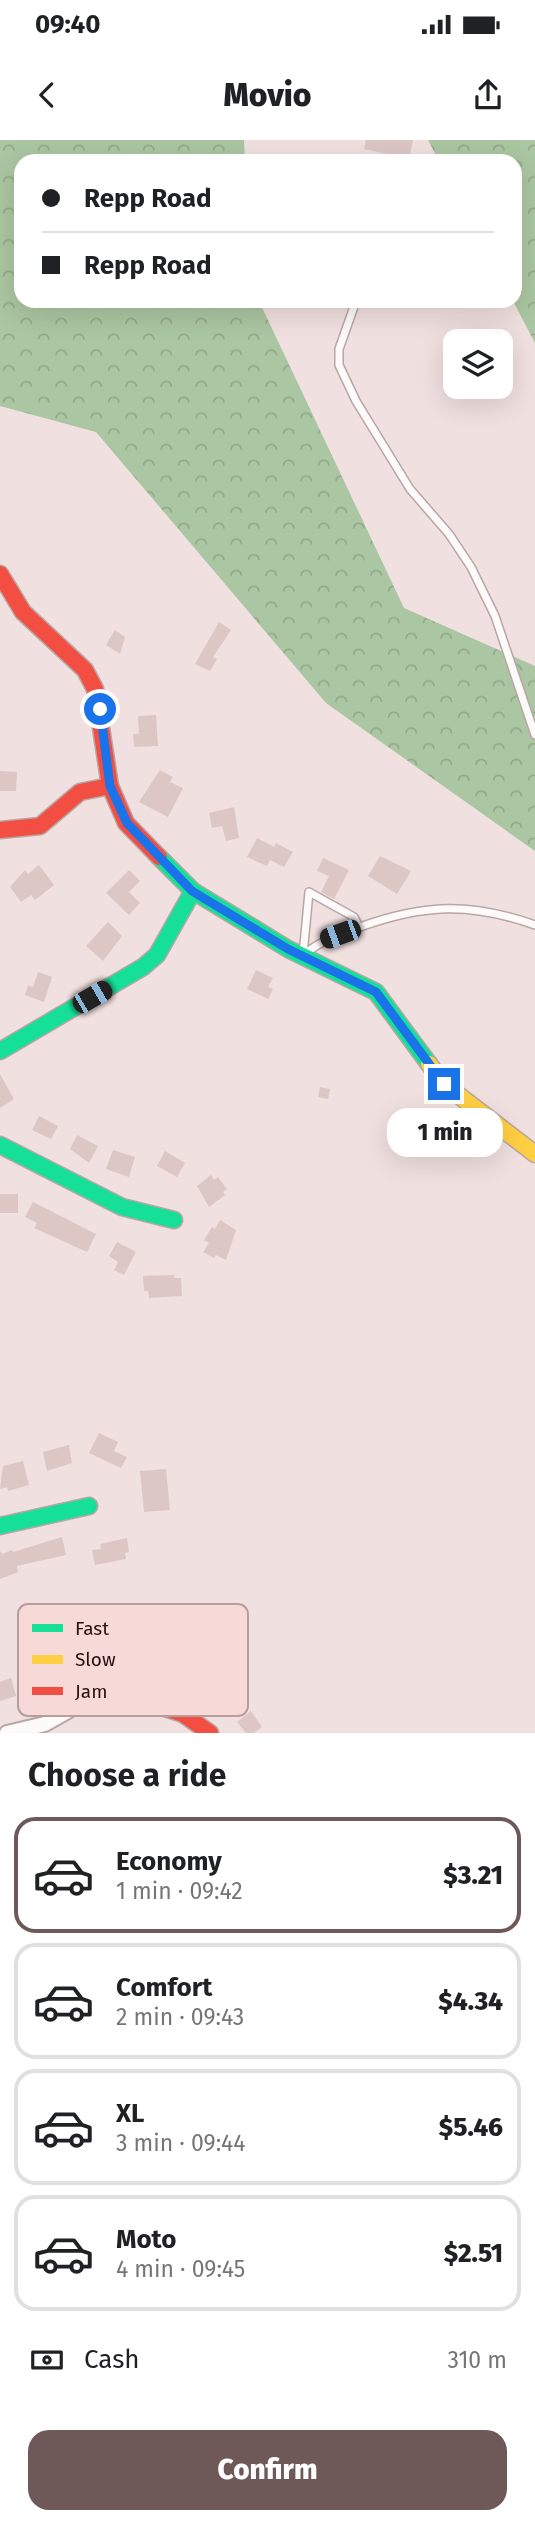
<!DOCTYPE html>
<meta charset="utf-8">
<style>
:root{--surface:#fff;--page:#f2f2f2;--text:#202124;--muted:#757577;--line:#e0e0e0;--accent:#6f5958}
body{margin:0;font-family:"Fira Sans",sans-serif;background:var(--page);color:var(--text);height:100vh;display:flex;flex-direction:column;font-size:26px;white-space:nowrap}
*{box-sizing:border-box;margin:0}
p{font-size:23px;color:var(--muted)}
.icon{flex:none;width:38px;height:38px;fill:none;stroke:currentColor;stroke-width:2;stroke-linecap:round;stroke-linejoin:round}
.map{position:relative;height:1593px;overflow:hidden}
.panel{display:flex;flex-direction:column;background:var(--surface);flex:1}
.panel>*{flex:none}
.banner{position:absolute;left:14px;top:14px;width:508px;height:154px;border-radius:21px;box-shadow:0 7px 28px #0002;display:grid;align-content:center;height:154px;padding:0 28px;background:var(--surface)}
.fabs{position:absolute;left:443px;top:189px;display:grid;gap:14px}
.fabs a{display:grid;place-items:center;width:70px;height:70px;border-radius:14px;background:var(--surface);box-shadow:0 7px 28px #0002;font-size:35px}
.end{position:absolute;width:32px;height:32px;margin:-16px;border:9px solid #1a73e8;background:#fff;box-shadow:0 0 0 4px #fff}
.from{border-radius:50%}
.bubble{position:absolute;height:49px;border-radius:21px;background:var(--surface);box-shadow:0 7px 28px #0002;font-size:23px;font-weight:800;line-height:49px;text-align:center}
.car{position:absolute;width:21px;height:42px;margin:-21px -10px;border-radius:9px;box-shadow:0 0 5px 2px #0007;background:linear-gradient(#222 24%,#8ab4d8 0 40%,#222 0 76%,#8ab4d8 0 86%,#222 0)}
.banner b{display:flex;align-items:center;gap:24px;height:66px;font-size:26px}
.banner b+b{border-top:2px solid var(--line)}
.banner i{width:18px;height:18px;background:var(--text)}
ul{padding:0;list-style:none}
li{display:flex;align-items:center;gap:21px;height:116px;margin:0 14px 10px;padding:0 14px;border:4px solid var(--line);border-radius:21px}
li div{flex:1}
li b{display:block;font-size:26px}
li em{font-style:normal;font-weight:800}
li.selected{border-color:var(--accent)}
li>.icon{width:63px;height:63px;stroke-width:1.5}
h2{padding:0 28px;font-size:32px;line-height:84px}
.pay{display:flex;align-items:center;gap:18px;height:77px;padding:0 28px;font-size:26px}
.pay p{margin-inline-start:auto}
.action{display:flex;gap:14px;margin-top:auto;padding:14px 28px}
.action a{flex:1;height:80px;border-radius:21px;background:var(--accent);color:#fff;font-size:28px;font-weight:800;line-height:80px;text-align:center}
.status{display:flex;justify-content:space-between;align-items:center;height:49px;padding:0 35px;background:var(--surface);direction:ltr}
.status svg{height:19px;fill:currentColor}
header{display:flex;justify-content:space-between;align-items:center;height:91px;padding:0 28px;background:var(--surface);font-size:32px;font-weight:800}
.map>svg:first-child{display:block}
.forest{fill:url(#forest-crowns)}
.building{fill:#dcc7c5}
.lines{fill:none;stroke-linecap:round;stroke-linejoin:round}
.lane-casing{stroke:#b9a6a5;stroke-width:10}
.street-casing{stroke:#b9a6a5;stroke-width:18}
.fast-casing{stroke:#b9a6a5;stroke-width:19}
.slow-casing{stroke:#b9a6a5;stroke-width:19}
.jam-casing{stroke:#b9a6a5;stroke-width:19}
.lane{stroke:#fdfafa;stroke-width:7}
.street{stroke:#fdfafa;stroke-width:14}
.fast{stroke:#16e098;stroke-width:16}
.slow{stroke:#ffcf43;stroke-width:16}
.jam{stroke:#f24e42;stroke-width:16}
.route{stroke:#1a73e8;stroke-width:9}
.key{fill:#f7dad8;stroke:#b99d9c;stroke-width:2}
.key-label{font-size:19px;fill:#291010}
</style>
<div class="status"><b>09:40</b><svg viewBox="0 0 49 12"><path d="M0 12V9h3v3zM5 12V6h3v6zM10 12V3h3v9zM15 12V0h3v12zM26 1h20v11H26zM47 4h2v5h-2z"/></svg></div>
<header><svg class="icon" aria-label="back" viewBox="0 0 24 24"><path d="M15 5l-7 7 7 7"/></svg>Movio<svg class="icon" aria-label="share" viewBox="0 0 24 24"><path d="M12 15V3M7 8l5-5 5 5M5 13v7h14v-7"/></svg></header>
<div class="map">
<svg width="535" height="1593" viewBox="0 0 535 1593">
<defs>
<pattern id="forest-crowns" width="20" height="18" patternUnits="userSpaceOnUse" patternTransform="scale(1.75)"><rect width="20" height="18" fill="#abc6a2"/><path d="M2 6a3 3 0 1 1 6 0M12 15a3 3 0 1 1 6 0" fill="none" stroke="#93a98a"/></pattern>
</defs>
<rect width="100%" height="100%" fill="#f0e0df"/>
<g class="forest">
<path d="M0 0H244L245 21H21V161H259L404 468 535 526V711L326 563 96 292 0 266Z"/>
<path d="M428 0H535V203L513 161 514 21H439Z"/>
</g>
<g class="building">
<path d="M366 0H413L409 19 364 9Z"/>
<path d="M219 482 231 490 213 517 217 519 210 531 195 524Z"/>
<path d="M115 490 125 497 120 514 106 505Z"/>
<path d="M156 575 158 606 134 607 133 594H139L138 576Z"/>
<path d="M160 630 173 637 170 642 183 648 168 677 139 662Z"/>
<path d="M0 631 17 632 16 651H0Z"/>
<path d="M234 667 239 698 226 701 222 686 212 688 209 673Z"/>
<path d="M257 698 274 707 276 703 293 712 284 727 270 720 267 726 247 717Z"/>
<path d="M380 716 411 731 397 754 368 736Z"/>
<path d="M323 718 349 730 334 759 321 752 329 736 317 731Z"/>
<path d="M39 725 54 745 35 760 31 755 21 762 10 747 25 730 28 734Z"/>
<path d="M129 730 140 741 129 752 140 763 129 775 106 753Z"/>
<path d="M108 782 122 796 103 821 86 806Z"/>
<path d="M256 830 273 838 268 847 273 849 268 859 247 849Z"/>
<path d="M38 832 52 837 44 862 25 855 28 845 33 847Z"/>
<path d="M0 934 14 959 0 968Z"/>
<path d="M320 947 330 949 328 959 318 957Z"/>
<path d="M39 976 58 986 51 999 32 990Z"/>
<path d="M77 995 98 1006 89 1023 70 1009Z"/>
<path d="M113 1010 135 1017 129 1037 106 1029Z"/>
<path d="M165 1011 185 1023 177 1037 157 1026Z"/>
<path d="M211 1035 214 1040 218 1037 227 1049 223 1052 225 1055 209 1067 197 1046Z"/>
<rect x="0" y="1054" width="18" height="19"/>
<path d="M33 1062 96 1094 87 1112 34 1088 37 1083 25 1077Z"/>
<path d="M220 1080 236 1090 226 1120 216 1115 214 1118 203 1112 209 1103 204 1100 212 1087 215 1089Z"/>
<path d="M117 1102 136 1112 124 1135 114 1130 118 1122 109 1116Z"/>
<path d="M174 1135V1138H181L182 1156 149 1158 148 1151H144L143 1136Z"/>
<path d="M99 1293 118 1302 114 1311 127 1317 121 1328 89 1313Z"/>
<path d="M69 1305 72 1323 47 1331 43 1312Z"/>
<path d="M23 1321 29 1345 8 1351 7 1347 0 1349 3 1326Z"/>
<path d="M166 1329 170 1370 144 1372 140 1331Z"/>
<path d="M62 1397 66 1415 17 1426 18 1432 0 1439V1411L3 1414 12 1410 13 1412Z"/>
<path d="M127 1398 129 1412 125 1413 126 1419 95 1425 92 1410 101 1409 100 1404Z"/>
<path d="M11 1538 16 1556 0 1561V1542Z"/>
<path d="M251 1571 262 1587 254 1593H246L237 1582Z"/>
</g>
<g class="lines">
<g class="lane-casing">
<g id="lane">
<path d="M356 161 339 209V225L356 261 410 349 449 394 471 427 495 476 535 595"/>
<path d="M306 813C322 800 340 794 360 787 424 764 470 762 535 785"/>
<path d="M303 815 309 752 354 777 359 787"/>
</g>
</g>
<g class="street-casing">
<path id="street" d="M7 1593 45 1584 68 1571"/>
</g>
<g class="fast-casing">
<g id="fast">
<path d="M159 717 193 751 288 809 376 852 429 924"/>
<path d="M0 911 143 827 157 815 193 751"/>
<path d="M0 1005 122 1067 174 1080"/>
<path d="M0 1386 89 1366"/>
</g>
</g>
<g class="slow-casing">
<path id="slow" d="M429 924 444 944 535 1014"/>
</g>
<g class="jam-casing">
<g id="jam">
<path d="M0 434 23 472 85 530 95 549 110 646 126 683 159 717"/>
<path d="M0 690 40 686 80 652 110 646"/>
<path d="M123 1554 183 1574 210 1593"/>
</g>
</g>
<use href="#lane" class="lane"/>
<use href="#street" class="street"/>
<use href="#fast" class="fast"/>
<use href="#slow" class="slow"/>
<use href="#jam" class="jam"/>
</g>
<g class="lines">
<path class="route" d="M100 569 110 646 127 683 192 751 288 809 376 852 444 944"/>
</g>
<rect x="18" y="1464" width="230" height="112" rx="10" class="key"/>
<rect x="32" y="1484" width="31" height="8" fill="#16e098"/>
<rect x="32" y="1515" width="31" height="9" fill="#ffcf43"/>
<rect x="32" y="1547" width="31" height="8" fill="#f24e42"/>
<g class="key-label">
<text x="75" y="1495">Fast</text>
<text x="75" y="1526">Slow</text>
<text x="75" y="1558">Jam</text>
</g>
</svg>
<div class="fabs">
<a><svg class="icon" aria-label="layers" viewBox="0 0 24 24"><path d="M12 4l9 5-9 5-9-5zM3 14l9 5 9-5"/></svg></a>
</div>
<i class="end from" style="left:100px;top:569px"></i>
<i class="end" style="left:444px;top:944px"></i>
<div class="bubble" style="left:387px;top:968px;width:116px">1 min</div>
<i class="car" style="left:340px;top:794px;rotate:250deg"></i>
<i class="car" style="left:92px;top:857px;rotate:60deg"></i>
<div class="banner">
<b><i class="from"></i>Repp Road</b>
<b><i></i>Repp Road</b>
</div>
</div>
<section class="panel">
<h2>Choose a ride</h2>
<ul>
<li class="selected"><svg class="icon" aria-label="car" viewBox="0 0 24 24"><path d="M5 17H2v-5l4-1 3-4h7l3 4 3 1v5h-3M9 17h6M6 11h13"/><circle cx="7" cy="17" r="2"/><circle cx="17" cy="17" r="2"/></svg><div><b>Economy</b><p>1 min · 09:42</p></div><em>$3.21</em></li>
<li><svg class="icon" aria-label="car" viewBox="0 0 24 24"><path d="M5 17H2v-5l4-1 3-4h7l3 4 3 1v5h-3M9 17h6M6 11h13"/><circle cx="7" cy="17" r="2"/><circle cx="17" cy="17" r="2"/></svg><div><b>Comfort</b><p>2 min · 09:43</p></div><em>$4.34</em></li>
<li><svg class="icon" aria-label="car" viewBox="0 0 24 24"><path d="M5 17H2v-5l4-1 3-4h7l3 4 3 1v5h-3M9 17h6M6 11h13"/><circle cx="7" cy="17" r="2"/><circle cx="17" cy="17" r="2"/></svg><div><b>XL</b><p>3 min · 09:44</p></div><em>$5.46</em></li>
<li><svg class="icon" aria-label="car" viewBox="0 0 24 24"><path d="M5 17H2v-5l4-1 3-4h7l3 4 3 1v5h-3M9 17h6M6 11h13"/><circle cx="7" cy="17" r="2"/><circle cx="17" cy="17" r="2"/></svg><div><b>Moto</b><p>4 min · 09:45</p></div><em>$2.51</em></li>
</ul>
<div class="pay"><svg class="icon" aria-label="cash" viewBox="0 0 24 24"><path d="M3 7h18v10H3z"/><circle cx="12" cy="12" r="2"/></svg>Cash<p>310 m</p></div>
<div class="action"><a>Confirm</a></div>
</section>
